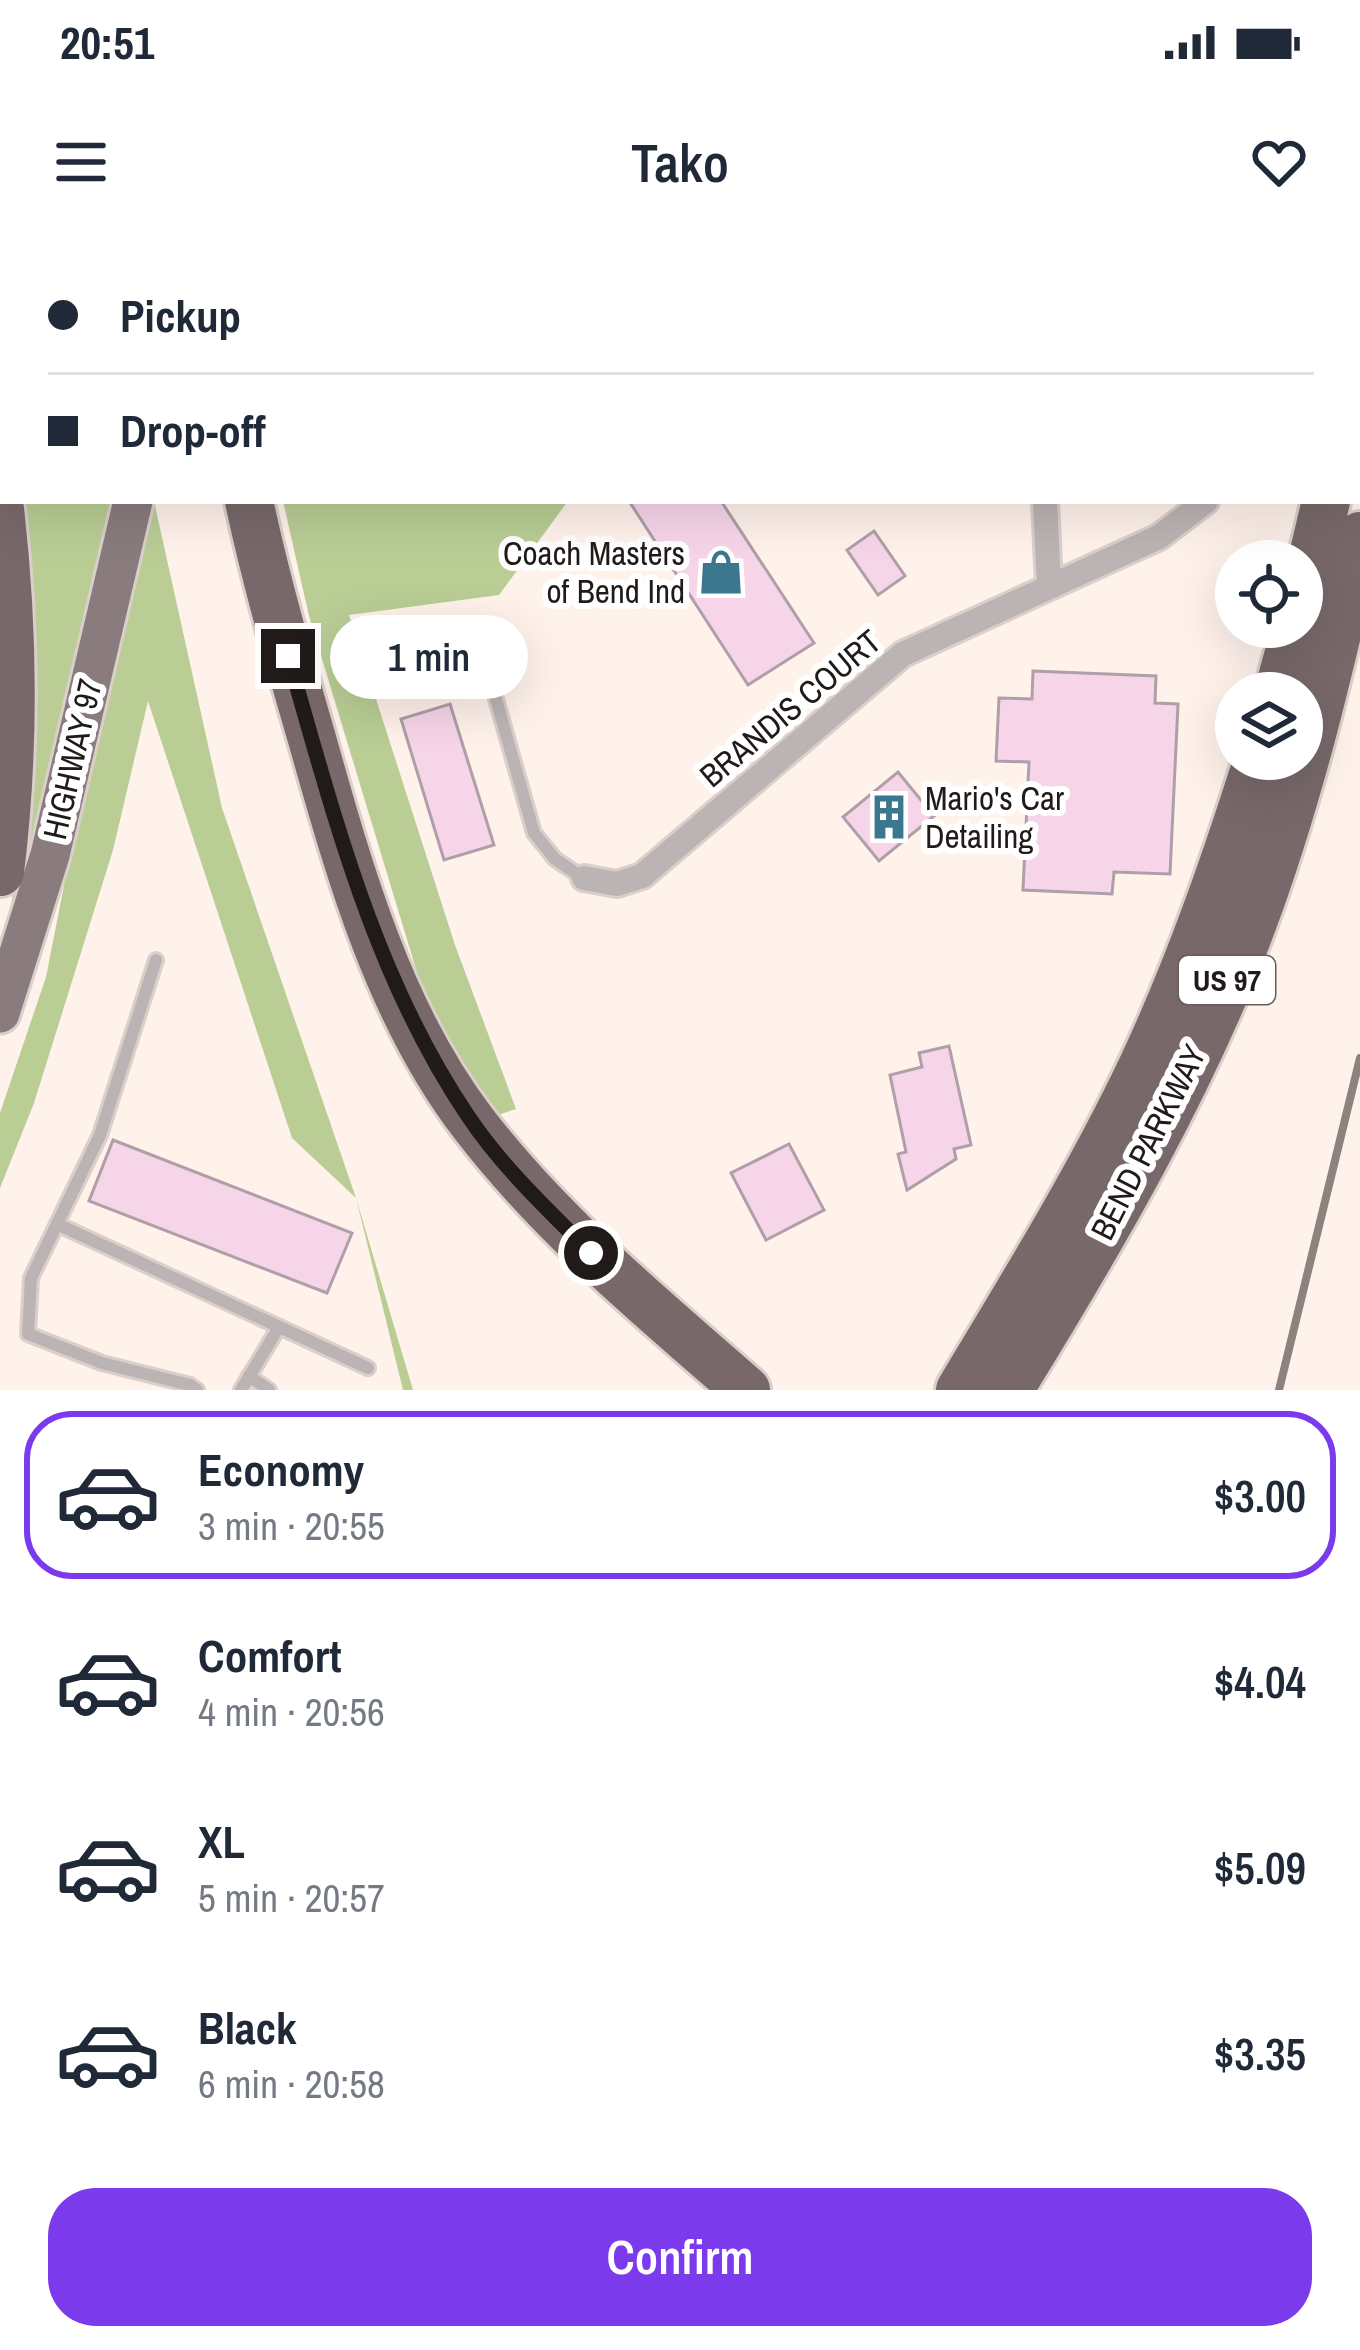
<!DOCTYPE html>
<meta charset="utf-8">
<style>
:root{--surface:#fff;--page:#f6f6f7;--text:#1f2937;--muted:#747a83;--line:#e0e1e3;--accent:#7c3aed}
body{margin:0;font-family:"Archivo Narrow",sans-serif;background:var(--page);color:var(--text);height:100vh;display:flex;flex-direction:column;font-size:45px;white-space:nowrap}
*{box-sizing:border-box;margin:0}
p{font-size:39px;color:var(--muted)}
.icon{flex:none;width:66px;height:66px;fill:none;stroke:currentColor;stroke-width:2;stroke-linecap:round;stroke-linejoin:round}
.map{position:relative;height:1150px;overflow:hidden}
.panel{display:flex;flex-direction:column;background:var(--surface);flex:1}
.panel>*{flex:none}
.guide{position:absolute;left:0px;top:0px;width:1362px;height:264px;box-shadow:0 12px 48px #0002;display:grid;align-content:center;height:264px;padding:0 48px;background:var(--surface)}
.controls{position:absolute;left:1215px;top:300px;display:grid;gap:24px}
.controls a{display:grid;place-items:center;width:108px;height:108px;border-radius:50%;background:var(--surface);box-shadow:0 12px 48px #0002;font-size:60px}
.end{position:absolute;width:54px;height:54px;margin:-27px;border:15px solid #201a18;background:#fff;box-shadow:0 0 0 6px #fff}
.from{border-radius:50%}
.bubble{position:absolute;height:84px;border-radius:42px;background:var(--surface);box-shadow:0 12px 48px #0002;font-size:39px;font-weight:600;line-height:84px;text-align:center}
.guide b{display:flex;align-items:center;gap:42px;height:114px;font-size:45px}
.guide b+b{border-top:3px solid var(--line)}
.guide i{width:30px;height:30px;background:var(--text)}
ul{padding:21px 0 0;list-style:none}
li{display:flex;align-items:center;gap:36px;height:168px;margin:0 24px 18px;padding:0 24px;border:6px solid transparent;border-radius:48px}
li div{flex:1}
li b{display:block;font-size:45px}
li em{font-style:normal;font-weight:600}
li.on{border-color:var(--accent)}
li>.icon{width:108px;height:108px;stroke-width:1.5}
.action{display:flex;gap:24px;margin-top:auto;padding:24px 48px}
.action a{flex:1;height:138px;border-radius:48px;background:var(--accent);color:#fff;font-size:48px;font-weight:600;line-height:138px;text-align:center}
.status{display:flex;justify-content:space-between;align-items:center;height:84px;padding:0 60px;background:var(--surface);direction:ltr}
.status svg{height:33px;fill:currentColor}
header{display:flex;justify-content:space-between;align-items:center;height:156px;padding:0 48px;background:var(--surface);font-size:54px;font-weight:600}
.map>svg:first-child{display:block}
.green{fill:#b9cd95}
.building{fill:#f7d5e9;stroke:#ae9fa8;stroke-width:3}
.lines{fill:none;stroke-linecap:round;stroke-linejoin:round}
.lane-casing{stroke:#dbcfc9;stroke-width:18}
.street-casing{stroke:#dbcfc9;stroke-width:30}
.primary-casing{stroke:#dbcfc9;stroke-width:45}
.highway-casing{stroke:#dbcfc9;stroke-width:54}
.lane{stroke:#bbb3b4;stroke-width:12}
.street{stroke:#bbb3b4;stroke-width:24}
.primary{stroke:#8a7c7e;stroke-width:39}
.highway{stroke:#78686a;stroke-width:48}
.rail{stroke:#8c837f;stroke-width:8}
.route{stroke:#201a18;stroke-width:15}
.labels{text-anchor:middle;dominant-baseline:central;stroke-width:12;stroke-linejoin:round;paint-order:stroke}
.shield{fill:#fff;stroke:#635f5d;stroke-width:3}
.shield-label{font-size:30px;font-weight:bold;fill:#201a18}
.poi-label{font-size:33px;fill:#201a18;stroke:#fff;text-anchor:end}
.street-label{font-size:33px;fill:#201a18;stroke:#fff}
</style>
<div class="status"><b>20:51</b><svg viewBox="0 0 49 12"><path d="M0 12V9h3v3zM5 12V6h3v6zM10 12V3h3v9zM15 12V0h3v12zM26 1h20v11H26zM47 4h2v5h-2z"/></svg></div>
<header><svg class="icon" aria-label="menu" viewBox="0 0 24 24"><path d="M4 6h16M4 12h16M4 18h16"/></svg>Tako<svg class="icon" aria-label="heart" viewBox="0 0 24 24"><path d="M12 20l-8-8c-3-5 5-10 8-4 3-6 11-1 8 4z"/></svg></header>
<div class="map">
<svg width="1360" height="1150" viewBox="0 0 1360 1150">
<rect width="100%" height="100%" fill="#fff2eb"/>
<g class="green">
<path d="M10 261H154L222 568 356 958 413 1150H403L356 958 292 898 148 461 113 610 34 863 0 948V873L46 737 70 615 72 587 4 723 20 596Z"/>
<path d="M283 261H568L499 355 349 375 455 705 516 869 488 878 432 782 309 376Z"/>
</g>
<g class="building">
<path d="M629 261H721L814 403 748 445Z"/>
<path d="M874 291 905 336 878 355 847 310Z"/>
<path d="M1033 431 1156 436 1155 463 1178 464 1170 634 1114 632 1112 654 1023 650 1029 522 996 521 999 458 1032 459Z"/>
<path d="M450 464 494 605 444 620 401 479Z"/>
<path d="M898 532 934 576 879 621 843 577Z"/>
<path d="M949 806 971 905 954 909 956 919 907 950 898 914 906 912 890 835 922 827 919 813Z"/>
<path d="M113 900 352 993 327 1053 89 961Z"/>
<path d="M789 904 824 970 766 1000 731 933Z"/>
</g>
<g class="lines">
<g class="lane-casing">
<g id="lane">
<path d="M496 459 534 593 555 619 583 638"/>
<path d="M156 720 100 895 31 1038 28 1094 102 1123 190 1145 197 1150"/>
<path d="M57 984 368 1128"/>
<path d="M249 1136 269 1150"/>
<path d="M241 1150 279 1087"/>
</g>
</g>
<g class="street-casing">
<g id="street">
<path d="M1034 0V3"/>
<path d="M1325 3 1326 0"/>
<path d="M1045 261 1049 346"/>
<path d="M584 638 617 644 642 636 903 414 1159 297 1206 261"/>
</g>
</g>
<g class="primary-casing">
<g id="primary">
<path d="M177 3 178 0"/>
<path d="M0 773 50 615 133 261"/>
</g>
</g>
<g class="highway-casing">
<g id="highway">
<path d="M203 0 204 3"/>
<path d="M1359 121 1360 117"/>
<path d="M249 261C266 341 289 420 312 499 349 630 388 772 473 883 551 985 650 1066 746 1150"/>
<path d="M0 269C14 391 15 510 0 632"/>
<path d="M1302 363 1326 261"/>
<path d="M1278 453 1296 387"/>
<path d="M960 1150C1023 1045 1088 940 1141 829 1188 730 1225 623 1258 519"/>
<path d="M1009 1150C1101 1001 1192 846 1253 682 1300 556 1330 426 1360 296"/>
</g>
</g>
<use href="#lane" class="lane"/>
<use href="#street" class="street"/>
<use href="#primary" class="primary"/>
<use href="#highway" class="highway"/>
<path class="rail" d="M1279 1150 1360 818"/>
</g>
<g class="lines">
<path class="route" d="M288 416C334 575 374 737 468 876 502 927 548 970 591 1013"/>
</g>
<defs>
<g id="shop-bare" transform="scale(3.6)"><path d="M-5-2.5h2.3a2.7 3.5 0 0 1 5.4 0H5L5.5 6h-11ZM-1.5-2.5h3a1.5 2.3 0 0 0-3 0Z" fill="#3b778e" stroke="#fff" stroke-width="2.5" paint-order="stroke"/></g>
<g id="building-bare" transform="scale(3.6)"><path d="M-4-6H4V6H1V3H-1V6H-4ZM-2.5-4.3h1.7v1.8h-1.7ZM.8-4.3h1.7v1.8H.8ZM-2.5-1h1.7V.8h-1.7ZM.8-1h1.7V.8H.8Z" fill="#3b778e" stroke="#fff" stroke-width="2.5" paint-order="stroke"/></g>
</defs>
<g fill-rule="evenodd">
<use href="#shop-bare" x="721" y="332"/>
<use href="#building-bare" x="889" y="577"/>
</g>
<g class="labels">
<rect class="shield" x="1179" y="716" width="96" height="48" rx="9"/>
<g class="shield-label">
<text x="1227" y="740">US 97</text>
</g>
<g class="poi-label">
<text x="685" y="313">Coach Masters<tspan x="685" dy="38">of Bend Ind</tspan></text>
<text x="925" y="558" text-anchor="start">Mario's Car<tspan x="925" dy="38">Detailing</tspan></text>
</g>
<g class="street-label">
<text transform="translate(790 468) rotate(-40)">BRANDIS COURT</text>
<text transform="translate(72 519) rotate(-77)">HIGHWAY 97</text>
<text transform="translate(1148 902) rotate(-63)">BEND PARKWAY</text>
</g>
</g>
</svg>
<div class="controls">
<a><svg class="icon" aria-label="locate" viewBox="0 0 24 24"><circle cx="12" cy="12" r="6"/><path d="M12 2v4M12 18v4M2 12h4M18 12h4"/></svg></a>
<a><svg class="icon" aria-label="layers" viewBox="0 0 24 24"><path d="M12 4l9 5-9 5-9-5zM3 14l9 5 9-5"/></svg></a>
</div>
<i class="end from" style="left:591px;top:1013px"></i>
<i class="end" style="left:288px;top:416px"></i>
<div class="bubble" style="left:330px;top:375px;width:198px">1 min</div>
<div class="guide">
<b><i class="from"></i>Pickup</b>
<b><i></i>Drop-off</b>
</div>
</div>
<section class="panel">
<ul>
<li class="on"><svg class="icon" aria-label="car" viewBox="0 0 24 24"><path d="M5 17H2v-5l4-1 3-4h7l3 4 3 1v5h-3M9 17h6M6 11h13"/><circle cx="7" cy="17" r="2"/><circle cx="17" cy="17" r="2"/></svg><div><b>Economy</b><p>3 min · 20:55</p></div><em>$3.00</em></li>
<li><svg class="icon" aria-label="car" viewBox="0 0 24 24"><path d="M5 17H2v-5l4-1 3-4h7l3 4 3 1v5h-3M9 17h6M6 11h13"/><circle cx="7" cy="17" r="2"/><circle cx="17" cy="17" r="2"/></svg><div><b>Comfort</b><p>4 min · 20:56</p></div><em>$4.04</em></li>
<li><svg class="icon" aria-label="car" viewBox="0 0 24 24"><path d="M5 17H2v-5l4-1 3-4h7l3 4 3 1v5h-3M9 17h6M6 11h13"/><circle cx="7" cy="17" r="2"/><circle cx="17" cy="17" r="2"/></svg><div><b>XL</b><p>5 min · 20:57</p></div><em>$5.09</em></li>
<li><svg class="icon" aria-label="car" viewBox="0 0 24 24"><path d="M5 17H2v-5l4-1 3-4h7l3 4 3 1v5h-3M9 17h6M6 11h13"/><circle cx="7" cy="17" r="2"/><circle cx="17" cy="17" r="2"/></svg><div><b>Black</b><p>6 min · 20:58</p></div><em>$3.35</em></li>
</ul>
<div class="action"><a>Confirm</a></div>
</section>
